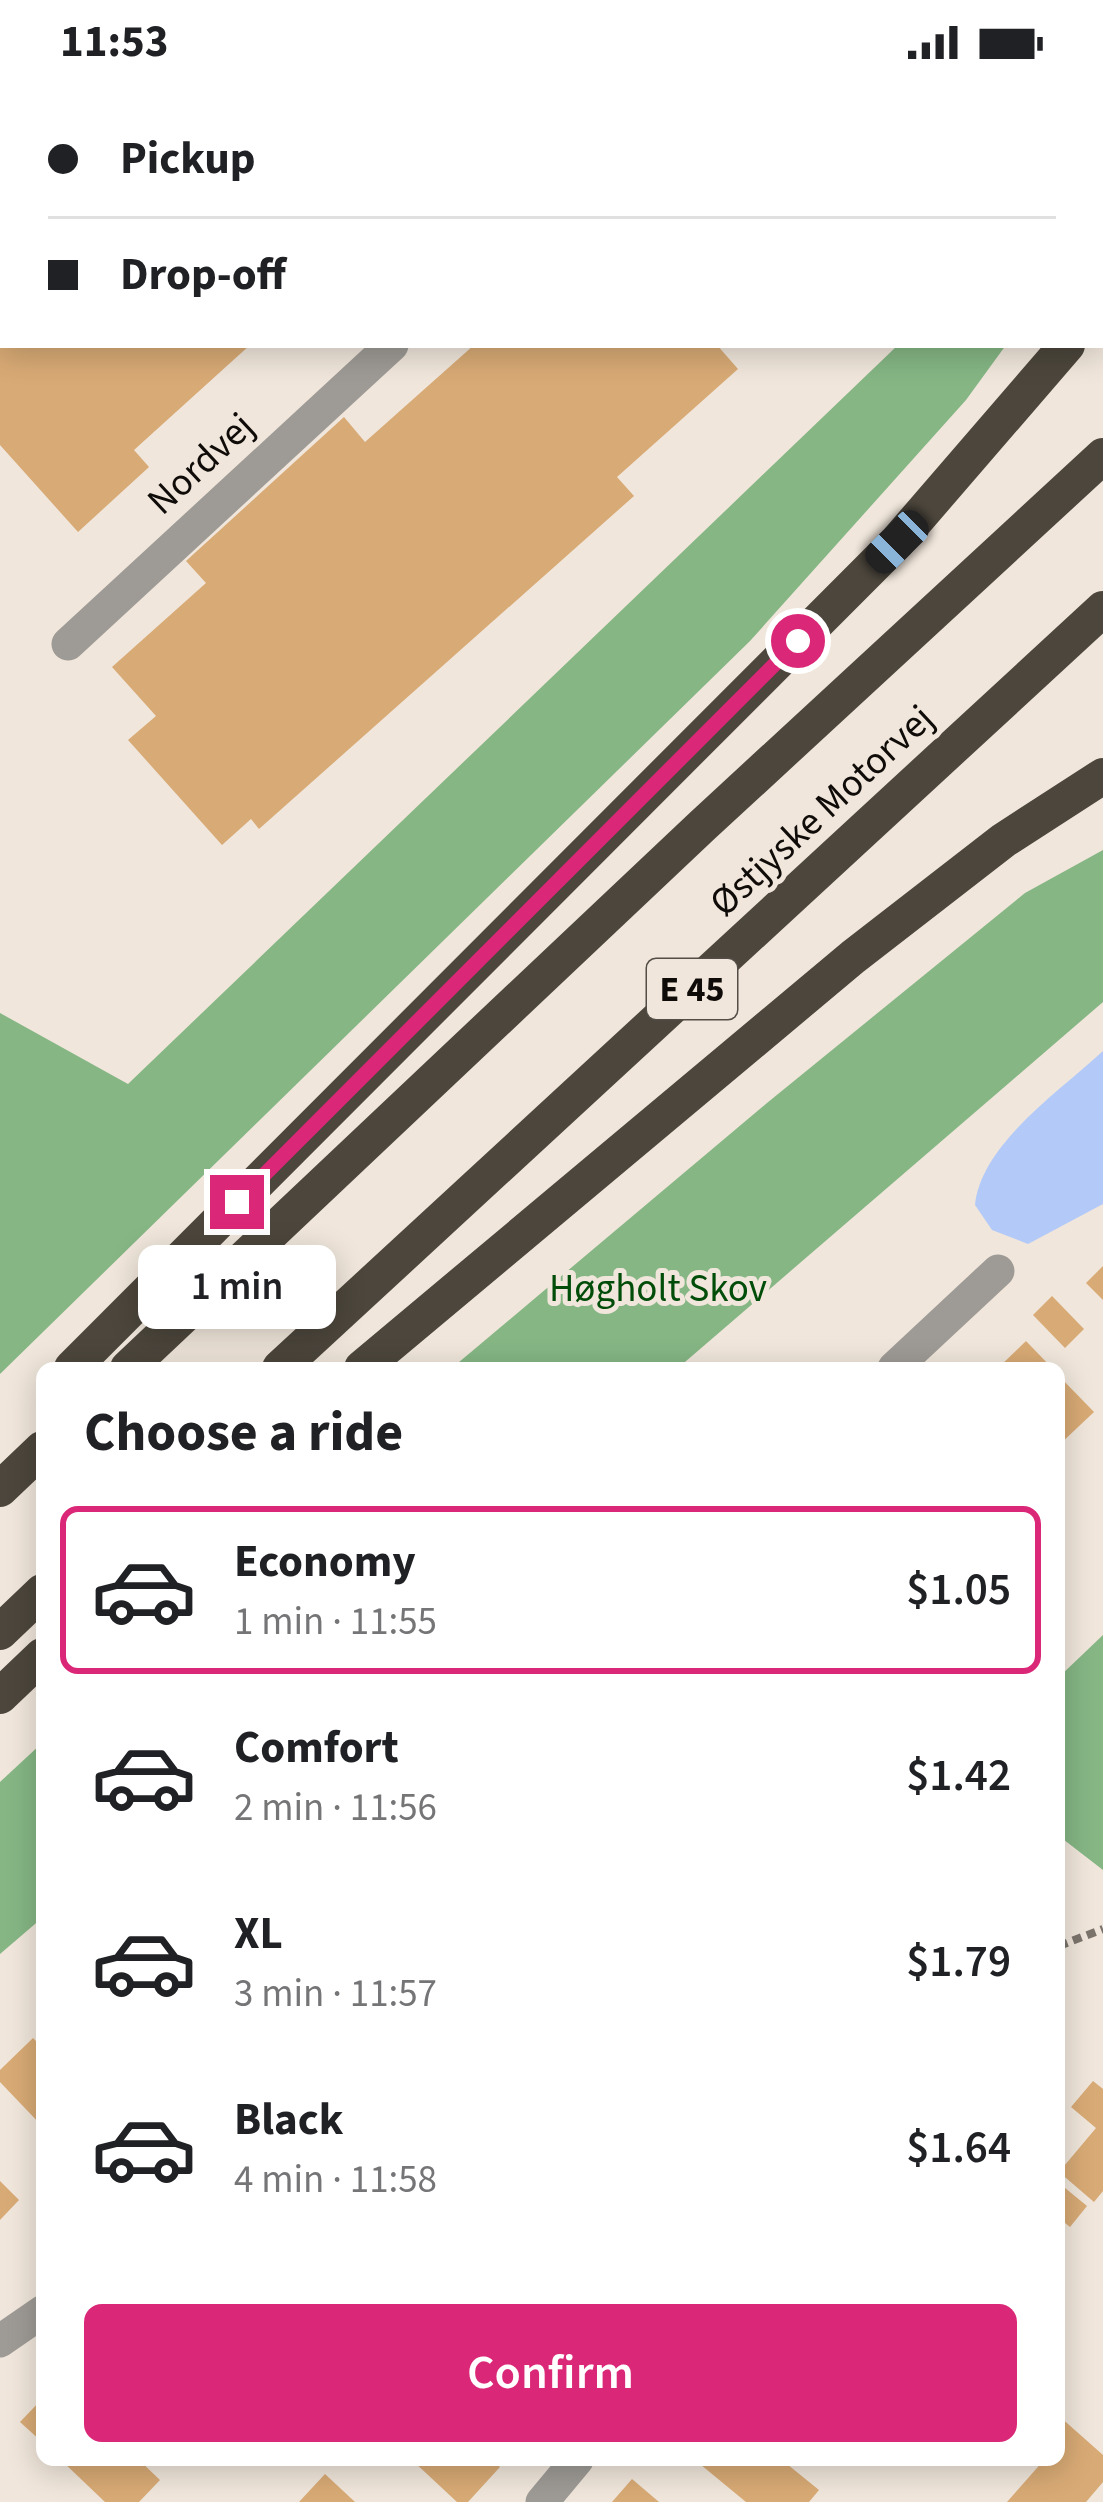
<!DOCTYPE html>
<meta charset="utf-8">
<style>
:root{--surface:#fff;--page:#f6f6f6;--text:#202124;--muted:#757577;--line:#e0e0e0;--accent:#db2777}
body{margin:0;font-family:"Source Sans 3",sans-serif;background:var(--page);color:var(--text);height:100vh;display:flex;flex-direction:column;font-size:45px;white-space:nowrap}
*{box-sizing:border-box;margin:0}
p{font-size:39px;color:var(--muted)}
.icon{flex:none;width:66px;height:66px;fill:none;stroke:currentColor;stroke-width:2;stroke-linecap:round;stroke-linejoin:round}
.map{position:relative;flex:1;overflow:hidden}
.panel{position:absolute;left:36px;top:1278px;width:1029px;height:1104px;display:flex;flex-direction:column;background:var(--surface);border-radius:18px;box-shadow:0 6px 30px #0003}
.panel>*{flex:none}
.top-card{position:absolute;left:0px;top:0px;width:1104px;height:264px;box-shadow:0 6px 30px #0003;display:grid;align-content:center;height:264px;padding:0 48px;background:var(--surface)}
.end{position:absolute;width:54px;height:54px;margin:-27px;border:15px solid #db2777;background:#fff;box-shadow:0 0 0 6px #fff}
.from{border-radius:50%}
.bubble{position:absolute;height:84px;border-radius:18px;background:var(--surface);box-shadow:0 6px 30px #0003;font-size:39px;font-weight:600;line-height:84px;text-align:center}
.car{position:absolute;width:36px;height:72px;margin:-36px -18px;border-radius:15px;box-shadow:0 0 9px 3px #0007;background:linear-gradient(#222 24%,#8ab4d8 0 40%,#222 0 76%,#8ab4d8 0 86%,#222 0)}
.top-card b{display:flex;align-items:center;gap:42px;height:114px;font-size:45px}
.top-card b+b{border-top:3px solid var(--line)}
.top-card i{width:30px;height:30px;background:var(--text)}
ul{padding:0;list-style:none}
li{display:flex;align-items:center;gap:36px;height:168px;margin:0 24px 18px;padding:0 24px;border:6px solid transparent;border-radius:18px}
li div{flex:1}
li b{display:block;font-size:45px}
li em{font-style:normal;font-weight:600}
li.current{border-color:var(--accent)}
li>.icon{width:108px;height:108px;stroke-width:1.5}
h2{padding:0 48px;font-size:54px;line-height:144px}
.primary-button{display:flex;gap:24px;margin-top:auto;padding:24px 48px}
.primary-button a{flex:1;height:138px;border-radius:18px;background:var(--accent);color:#fff;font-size:48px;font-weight:600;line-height:138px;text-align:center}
.status{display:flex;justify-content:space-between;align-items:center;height:84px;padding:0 60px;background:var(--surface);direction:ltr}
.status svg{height:33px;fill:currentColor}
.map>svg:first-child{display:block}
.forest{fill:#85b684}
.water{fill:#b3caf9}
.building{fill:#d8aa75}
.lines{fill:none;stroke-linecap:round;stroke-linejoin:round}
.path{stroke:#7b746d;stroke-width:8;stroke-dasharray:9 6;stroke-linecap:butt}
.minor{stroke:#9e9b96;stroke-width:33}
.motorway{stroke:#4c463c;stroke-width:36}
.route{stroke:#db2777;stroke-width:15}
.labels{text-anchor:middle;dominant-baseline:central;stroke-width:10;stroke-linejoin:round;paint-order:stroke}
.shield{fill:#f0e6db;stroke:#524d47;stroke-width:3}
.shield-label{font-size:36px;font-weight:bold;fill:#0f0b08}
.street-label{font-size:39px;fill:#0f0b08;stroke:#f0e6db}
.park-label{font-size:39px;fill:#004c09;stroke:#f0e6db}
</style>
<div class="status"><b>11:53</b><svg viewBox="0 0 49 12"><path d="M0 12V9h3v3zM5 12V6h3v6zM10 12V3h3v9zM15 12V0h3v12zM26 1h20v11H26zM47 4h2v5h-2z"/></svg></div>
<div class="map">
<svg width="1103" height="2418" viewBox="0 0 1103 2418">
<rect width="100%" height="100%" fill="#f0e6db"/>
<g class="forest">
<path d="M863 0H1103V124L1101 127V3Z"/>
<path d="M898 261H1006L966 316 750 557 0 1290V929L128 1000Z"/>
<path d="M1103 766V918L678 1284H452L767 1019 1025 809Z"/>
<path d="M1103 1551V1786L1059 1752V1593Z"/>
<path d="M42 1659V1834L0 1870V1698Z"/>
</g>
<path class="water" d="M1103 967V1120L1028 1160 992 1146 975 1121C981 1060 1060 1007 1103 967Z"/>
<g class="building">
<path d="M0 261H250L134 366 149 383 78 448 0 361Z"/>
<path d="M474 261H717L738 285 617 393 634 412 259 745 251 735 222 761 128 656 156 632 112 583 206 499 186 477 344 333 365 358Z"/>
<path d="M1103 1182V1216L1086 1199Z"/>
<path d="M1052 1212 1084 1245 1065 1264 1033 1231Z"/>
<path d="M1026 1257 1052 1284H998Z"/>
<path d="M1059 1292 1094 1328 1059 1361Z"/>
<path d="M33 1954 42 1963V2042L0 1998V1986Z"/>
<path d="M1093 1997 1103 2005V2107L1094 2118 1059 2088 1096 2044 1071 2023Z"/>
<path d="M0 2097 19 2116 0 2136Z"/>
<path d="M1059 2099 1087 2122 1070 2143 1059 2134Z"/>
<path d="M42 2315V2358L20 2338Z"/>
<path d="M1059 2332 1103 2371V2398L1086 2418H1007L1044 2376H1059Z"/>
<path d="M61 2376H139L160 2396 139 2418H105Z"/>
<path d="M412 2376H492L500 2383 468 2418H457Z"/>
<path d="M695 2376H782L819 2406 809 2418H746Z"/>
<path d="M325 2390 355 2418H299Z"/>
<path d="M632 2395 659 2418H612Z"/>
</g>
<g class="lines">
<path class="path" d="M1059 1862 1103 1845"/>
<g class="minor">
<path d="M266 0 269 3"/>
<path d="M68 560 392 261"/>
<path d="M894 1284 998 1187"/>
<path d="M0 2257 42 2228"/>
<path d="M542 2418 577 2376"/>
</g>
<g class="motorway">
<path d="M1101 221 1103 218"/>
<path d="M72 1284 897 458 1067 261"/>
<path d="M128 1284 702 742 1103 372"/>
<path d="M280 1284 1103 525"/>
<path d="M362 1284 853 873 1004 756 1103 692"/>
<path d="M0 1405 42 1365"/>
<path d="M0 1548 42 1508"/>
<path d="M0 1612 42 1572"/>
</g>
</g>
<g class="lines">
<path class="route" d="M237 1118 798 557"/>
</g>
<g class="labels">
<rect class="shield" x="647" y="875" width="90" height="60" rx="9"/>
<g class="shield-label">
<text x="692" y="905">E 45</text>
</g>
<g class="street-label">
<text transform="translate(201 380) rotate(-43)">Nordvej</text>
<text transform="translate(822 727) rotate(-43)">Østjyske Motorvej</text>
</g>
<g class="park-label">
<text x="658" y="1205">Høgholt Skov</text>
</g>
</g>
</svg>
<i class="end from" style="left:798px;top:557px"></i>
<i class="end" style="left:237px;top:1118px"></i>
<div class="bubble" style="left:138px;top:1161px;width:198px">1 min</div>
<i class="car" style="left:897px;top:458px;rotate:225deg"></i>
<div class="top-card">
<b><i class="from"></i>Pickup</b>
<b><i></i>Drop-off</b>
</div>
<section class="panel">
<h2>Choose a ride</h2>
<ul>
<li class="current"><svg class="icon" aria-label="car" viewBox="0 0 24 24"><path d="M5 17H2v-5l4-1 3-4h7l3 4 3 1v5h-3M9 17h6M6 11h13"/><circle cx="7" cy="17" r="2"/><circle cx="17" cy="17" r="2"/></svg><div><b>Economy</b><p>1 min · 11:55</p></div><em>$1.05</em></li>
<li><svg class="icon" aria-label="car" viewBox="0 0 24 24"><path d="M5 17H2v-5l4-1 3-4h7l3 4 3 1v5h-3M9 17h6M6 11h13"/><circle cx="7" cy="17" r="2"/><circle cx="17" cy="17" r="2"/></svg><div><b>Comfort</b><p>2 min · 11:56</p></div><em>$1.42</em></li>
<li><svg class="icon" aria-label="car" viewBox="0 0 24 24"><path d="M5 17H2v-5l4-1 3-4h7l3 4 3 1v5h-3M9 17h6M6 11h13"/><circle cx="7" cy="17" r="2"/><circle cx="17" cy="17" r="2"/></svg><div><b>XL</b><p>3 min · 11:57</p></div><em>$1.79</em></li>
<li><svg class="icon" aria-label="car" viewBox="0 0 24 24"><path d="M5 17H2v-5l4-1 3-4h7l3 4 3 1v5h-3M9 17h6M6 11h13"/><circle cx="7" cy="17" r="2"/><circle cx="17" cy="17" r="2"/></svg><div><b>Black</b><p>4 min · 11:58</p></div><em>$1.64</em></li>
</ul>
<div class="primary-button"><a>Confirm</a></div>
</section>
</div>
